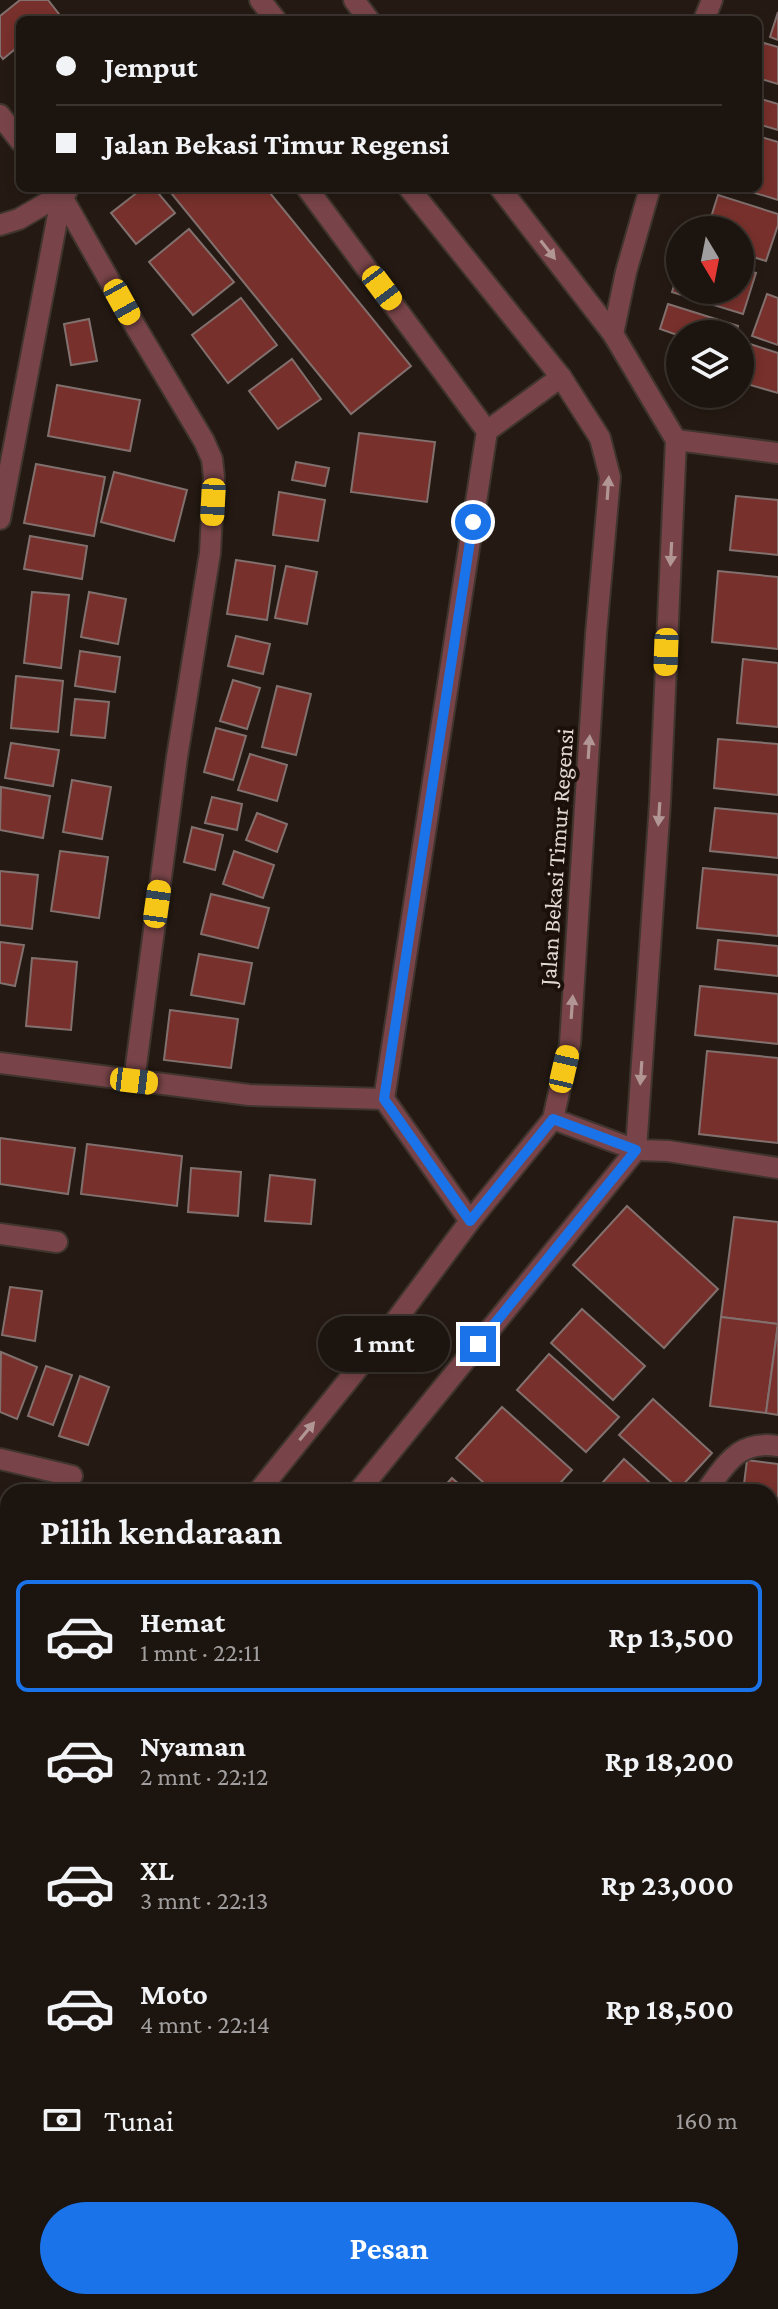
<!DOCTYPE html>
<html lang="id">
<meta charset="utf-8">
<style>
:root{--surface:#1c140e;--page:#251d17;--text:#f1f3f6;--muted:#a09e9e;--line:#3a332e;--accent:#1a73e8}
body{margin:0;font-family:"Crimson Pro",serif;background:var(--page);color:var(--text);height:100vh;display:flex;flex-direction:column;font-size:30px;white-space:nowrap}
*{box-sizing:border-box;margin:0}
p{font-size:26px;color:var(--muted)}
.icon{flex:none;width:44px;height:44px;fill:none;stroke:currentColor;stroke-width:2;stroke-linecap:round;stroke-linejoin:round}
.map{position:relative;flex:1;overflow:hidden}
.sheet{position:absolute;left:0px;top:1484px;width:778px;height:826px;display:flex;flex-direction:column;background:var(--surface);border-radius:24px 24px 0 0;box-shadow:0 4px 12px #0003,0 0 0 2px var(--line)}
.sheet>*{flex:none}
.hud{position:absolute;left:16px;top:16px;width:746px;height:176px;border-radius:12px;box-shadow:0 4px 12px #0003,0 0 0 2px var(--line);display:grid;align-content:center;height:176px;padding:0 40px;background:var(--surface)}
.needle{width:52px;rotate:170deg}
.controls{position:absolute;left:666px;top:216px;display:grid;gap:16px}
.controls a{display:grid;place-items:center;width:88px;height:88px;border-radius:50%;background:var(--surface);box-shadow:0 4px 12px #0003,0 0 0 2px var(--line);font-size:40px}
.end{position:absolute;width:36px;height:36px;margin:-18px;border:10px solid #1a73e8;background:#fff;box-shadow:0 0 0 4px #fff}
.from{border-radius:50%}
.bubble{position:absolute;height:56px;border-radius:28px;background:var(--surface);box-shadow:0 4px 12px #0003,0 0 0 2px var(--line);font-size:26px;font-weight:700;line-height:56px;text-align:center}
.car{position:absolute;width:24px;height:48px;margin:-24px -12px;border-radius:10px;box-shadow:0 0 6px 2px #0007;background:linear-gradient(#f5c518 24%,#345 0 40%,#f5c518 0 76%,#345 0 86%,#f5c518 0)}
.hud b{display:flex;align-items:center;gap:28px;height:76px;font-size:30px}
.hud b+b{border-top:2px solid var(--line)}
.hud i{width:20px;height:20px;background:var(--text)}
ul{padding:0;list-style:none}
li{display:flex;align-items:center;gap:24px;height:112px;margin:0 16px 12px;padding:0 24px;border:4px solid transparent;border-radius:12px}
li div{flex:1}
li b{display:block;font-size:30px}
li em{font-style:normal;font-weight:700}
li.selected{border-color:var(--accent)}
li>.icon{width:72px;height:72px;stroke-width:1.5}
h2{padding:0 40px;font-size:36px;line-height:96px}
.pay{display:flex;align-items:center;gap:20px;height:88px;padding:0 40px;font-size:30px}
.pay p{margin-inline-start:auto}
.cta{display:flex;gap:16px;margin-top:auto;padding:16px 40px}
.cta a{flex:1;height:92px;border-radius:48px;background:var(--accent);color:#fff;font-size:32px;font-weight:700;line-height:92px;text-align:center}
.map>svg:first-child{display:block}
.building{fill:#77302b;stroke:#81706d;stroke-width:2}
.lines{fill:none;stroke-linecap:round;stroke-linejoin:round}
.minor-casing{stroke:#3f352e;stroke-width:24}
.minor{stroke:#784449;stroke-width:20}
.oneway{fill:#b29695}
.route{stroke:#1a73e8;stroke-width:10}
.labels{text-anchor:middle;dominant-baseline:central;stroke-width:8;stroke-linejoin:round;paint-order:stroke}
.street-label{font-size:24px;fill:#e1d9d4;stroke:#1c110a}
</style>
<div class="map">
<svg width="778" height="2309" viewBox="0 0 778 2309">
<rect width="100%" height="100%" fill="#251a13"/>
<g class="building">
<path d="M20 0H48L59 14 51 20H20V45L3 59 0 55V16Z"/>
<path d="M778 12V40L770 37Z"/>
<path d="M764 43 778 47V84L758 78V60Z"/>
<path d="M758 98 778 104V130L758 124Z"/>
<path d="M758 136 778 142V200L739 188H758Z"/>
<path d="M143 188H154L175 213 136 244 111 213Z"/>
<path d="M167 188H266L411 366 351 414Z"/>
<path d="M718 195 778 214V225L766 261 740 253V230H707Z"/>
<path d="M189 229 234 282 193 315 149 262Z"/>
<path d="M680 266V290H740V268L756 273 743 314 672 292Z"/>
<path d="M767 294 778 298V345L752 336Z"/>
<path d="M241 298 277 345 228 383 192 335Z"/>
<path d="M668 304 738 326 736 334 680 336 660 329Z"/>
<path d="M89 319 97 361 71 365 64 324Z"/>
<path d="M747 343 778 353V393L740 382V363Z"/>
<path d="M292 359 321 399 278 429 249 391Z"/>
<path d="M57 385 140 400 130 451 48 436Z"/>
<path d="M359 433 435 442 427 502 351 492Z"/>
<path d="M296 462 329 468 325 486 292 480Z"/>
<path d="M36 464 105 477 94 536 24 523Z"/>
<path d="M114 472 187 490 174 541 101 522Z"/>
<path d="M279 492 325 500 318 541 273 535Z"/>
<path d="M736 496 778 500V555L730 550Z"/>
<path d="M30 536 87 546 82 579 24 569Z"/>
<path d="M236 560 275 566 267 620 227 614Z"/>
<path d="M286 566 317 572 307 624 275 618Z"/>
<path d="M718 571 778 577V649L712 642Z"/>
<path d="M32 592 69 595 61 668 24 663Z"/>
<path d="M89 592 126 599 118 644 81 637Z"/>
<path d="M236 636 270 644 263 674 228 666Z"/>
<path d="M80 651 120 657 115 692 75 686Z"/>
<path d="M743 659 778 663V727L737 723Z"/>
<path d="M16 676 63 681 58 732 11 728Z"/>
<path d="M233 680 260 688 247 729 220 721Z"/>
<path d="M277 686 311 694 296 755 262 747Z"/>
<path d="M75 699 109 702 105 738 71 735Z"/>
<path d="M216 728 246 736 233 780 204 772Z"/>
<path d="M718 739 778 744V795L714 788Z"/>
<path d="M11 743 59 750 53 786 5 778Z"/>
<path d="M250 754 287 765 277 801 238 790Z"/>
<path d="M72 780 111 787 102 839 63 832Z"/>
<path d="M1 787 50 796 43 838 0 830Z"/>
<path d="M212 797 242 804 237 830 205 823Z"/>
<path d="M715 808 778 814V858L710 851Z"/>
<path d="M257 813 287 824 277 852 246 840Z"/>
<path d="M192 827 223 835 215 870 184 862Z"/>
<path d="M60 851 108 857 99 918 51 911Z"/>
<path d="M234 851 274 865 263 898 223 884Z"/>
<path d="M703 868 778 875V936L697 928Z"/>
<path d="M0 871 38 875 32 929 0 925Z"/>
<path d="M211 894 269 908 258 948 201 934Z"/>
<path d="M718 940 778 946V976L715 969Z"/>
<path d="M0 942 24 945 15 986 0 983Z"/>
<path d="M199 954 252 963 244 1004 191 995Z"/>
<path d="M32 958 77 962 71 1030 26 1026Z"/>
<path d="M700 986 778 994V1044L695 1035Z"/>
<path d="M170 1010 238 1019 231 1068 164 1060Z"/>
<path d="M707 1051 778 1058V1143L699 1134Z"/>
<path d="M0 1138 75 1148 68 1194 0 1184Z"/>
<path d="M87 1144 182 1156 177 1206 81 1194Z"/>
<path d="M191 1168 241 1172 238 1216 188 1212Z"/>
<path d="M270 1175 315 1180 311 1224 265 1221Z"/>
<path d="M627 1206 718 1289 664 1348 573 1265Z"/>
<path d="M734 1217 778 1222V1324L721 1317Z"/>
<path d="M10 1287 42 1291 35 1341 2 1335Z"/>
<path d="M582 1309 645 1366 613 1400 551 1343Z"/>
<path d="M721 1317 778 1324 766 1413 710 1406Z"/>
<path d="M778 1324V1415L766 1413Z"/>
<path d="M1 1352 37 1367 17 1419 0 1412Z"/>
<path d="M549 1354 619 1417 586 1452 517 1390Z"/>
<path d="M46 1366 72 1375 53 1425 28 1416Z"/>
<path d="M80 1376 109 1387 88 1445 59 1436Z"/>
<path d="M653 1399 712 1453 679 1489 619 1435Z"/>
<path d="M502 1407 572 1470 552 1492H494L456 1458Z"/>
<path d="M624 1459 660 1492H594Z"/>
<path d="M747 1460 778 1464V1567L770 1566V1492H743Z"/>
<path d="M452 1478 468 1492H439Z"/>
<path d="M8 1515V1567L0 1565V1541Z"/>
<path d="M770 1566 778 1567V1600L771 1656Z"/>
<path d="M0 1597 8 1600V1646L0 1644Z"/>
<path d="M778 1600V1657L771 1656Z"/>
<path d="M771 1679 778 1680V1783L770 1782Z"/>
<path d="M770 1782 778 1783V1873L770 1872Z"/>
<path d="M770 1918 778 1919V1994L774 2022 770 2021Z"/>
<path d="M6 1993 8 1995V2033L0 2026V2000Z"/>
<path d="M774 2022H778V2112L770 2111V2058Z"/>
<path d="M0 2046 8 2053V2120L0 2112Z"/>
<path d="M770 2153 778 2154V2257L770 2256Z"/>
<path d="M8 2157V2193L0 2185V2166Z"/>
<path d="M0 2215 8 2222V2266L0 2275Z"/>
<path d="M770 2256 778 2257V2309H738L739 2302H770Z"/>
<path d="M413 2302H459V2307Z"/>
<path d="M459 2302H500L499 2309 459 2307Z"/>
<path d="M500 2302H542L541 2309H499Z"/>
<path d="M542 2302H587L586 2309H541Z"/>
<path d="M587 2302H644L643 2309H586Z"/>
<path d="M644 2302H692L691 2309H643Z"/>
<path d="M692 2302H739L738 2309H691Z"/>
</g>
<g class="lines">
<g class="minor-casing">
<g id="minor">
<path d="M260 0 276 20"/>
<path d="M354 0 369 20"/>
<path d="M704 20 712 0"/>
<path d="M0 115 20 141"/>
<path d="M57 188 137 329 204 441 212 459 214 477 210 553 177 757 134 1081"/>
<path d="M0 225 19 219 67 191"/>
<path d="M613 334 626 272 650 188"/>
<path d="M487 431 561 377"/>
<path d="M676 440 778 453"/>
<path d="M0 519 62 194"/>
<path d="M0 1063 249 1095 384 1099 487 431 307 188"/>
<path d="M384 1099 470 1221"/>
<path d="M553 1119 636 1150 668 1151 778 1168"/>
<path d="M0 1234 57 1242"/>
<path d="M0 1459 72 1476"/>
<path d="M258 1492 388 1331 470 1221 553 1119 570 1044 596 634 610 477 600 438 561 377 409 188"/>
<path d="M358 1492 636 1150 660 803 676 440 613 334 500 188"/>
<path d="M705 1492C727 1464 737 1440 778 1446"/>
<path d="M770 1670 778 1671"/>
<path d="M0 1811 8 1802"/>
<path d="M770 1904 778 1905"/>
<path d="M0 1923 8 1914"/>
<path d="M770 2135 778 2136"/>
<path d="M249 2302 301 2309"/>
<path d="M38 2309 43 2302"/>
</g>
</g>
<use href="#minor" class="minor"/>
</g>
<defs><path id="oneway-solid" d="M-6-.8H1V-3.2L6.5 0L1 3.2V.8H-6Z" transform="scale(2)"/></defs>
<g class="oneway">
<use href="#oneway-solid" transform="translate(548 250) rotate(52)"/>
<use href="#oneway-solid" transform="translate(608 488) rotate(-86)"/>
<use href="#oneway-solid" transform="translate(671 554) rotate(93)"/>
<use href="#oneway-solid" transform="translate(589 747) rotate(-86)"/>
<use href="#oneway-solid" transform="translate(659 814) rotate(94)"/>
<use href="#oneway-solid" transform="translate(572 1007) rotate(-86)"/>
<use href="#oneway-solid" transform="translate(641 1073) rotate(94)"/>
<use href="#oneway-solid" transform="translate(307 1431) rotate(-51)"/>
</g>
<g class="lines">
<path class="route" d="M473 522 384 1099 470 1221 553 1119 636 1150 478 1344"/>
</g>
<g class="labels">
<g class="street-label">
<text transform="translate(556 857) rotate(-86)">Jalan Bekasi Timur Regensi</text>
</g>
</g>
</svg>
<div class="controls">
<a><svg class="needle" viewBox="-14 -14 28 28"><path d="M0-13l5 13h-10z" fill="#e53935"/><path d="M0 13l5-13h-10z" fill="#a09e9e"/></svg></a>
<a><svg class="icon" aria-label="layers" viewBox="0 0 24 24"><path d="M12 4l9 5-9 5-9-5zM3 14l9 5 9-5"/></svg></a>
</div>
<i class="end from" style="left:473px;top:522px"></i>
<i class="end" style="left:478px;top:1344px"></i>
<div class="bubble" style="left:318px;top:1316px;width:132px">1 mnt</div>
<i class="car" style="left:382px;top:288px;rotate:143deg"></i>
<i class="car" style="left:122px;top:302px;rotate:151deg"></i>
<i class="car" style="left:213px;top:502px;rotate:183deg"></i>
<i class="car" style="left:666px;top:652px;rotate:182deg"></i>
<i class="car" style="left:157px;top:904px;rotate:8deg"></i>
<i class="car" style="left:564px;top:1069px;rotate:13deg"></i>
<i class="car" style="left:134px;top:1081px;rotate:97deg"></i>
<div class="hud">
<b><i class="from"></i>Jemput</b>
<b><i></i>Jalan Bekasi Timur Regensi</b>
</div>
<section class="sheet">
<h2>Pilih kendaraan</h2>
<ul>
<li class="selected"><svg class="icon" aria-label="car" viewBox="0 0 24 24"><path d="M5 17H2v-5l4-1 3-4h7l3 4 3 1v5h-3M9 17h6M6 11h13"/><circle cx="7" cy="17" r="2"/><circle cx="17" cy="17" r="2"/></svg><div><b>Hemat</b><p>1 mnt · 22:11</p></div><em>Rp 13,500</em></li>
<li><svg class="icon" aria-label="car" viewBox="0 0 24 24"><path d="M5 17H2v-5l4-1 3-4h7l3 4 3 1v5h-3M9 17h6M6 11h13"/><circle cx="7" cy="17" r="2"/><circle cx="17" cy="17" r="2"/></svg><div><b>Nyaman</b><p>2 mnt · 22:12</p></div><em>Rp 18,200</em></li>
<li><svg class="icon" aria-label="car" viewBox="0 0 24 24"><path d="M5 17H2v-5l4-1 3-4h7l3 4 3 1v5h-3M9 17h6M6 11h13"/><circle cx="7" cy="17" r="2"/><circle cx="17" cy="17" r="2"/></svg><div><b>XL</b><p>3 mnt · 22:13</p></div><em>Rp 23,000</em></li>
<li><svg class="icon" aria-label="car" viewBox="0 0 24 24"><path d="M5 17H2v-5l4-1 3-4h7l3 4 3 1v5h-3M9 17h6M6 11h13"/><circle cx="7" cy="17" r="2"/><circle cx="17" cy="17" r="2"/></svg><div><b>Moto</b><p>4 mnt · 22:14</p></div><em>Rp 18,500</em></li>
</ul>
<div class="pay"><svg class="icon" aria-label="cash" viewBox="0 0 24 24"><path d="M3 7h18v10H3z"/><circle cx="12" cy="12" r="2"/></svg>Tunai<p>160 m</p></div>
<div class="cta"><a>Pesan</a></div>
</section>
</div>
